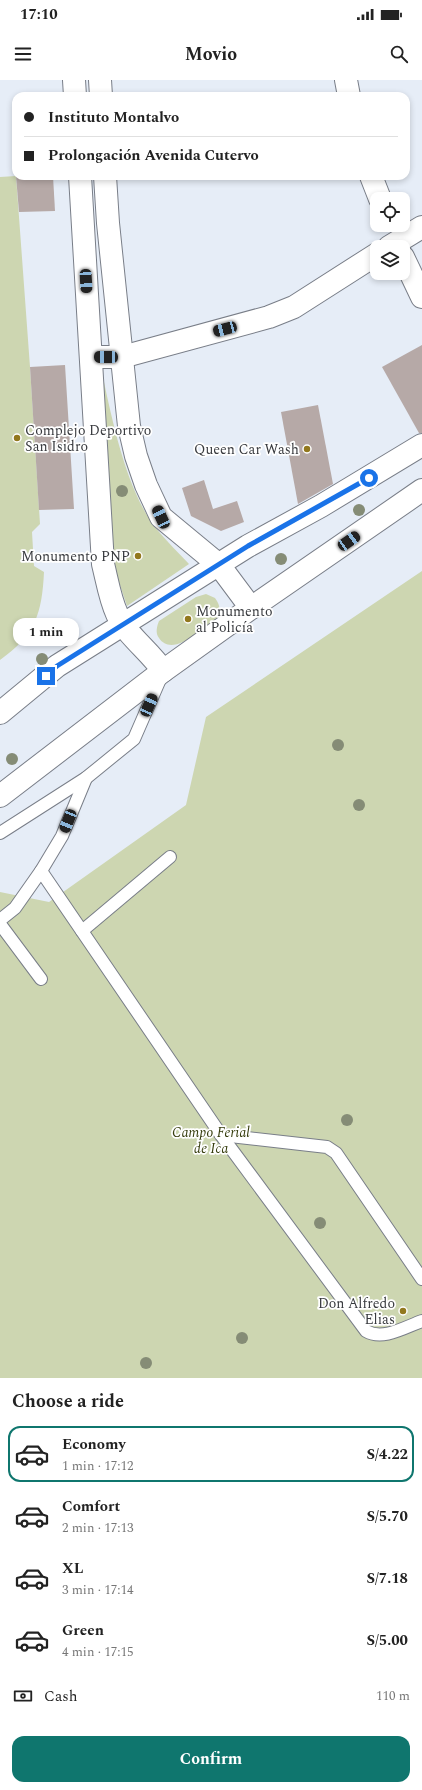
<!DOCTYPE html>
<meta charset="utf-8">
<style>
:root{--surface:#fff;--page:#f6f6f6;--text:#222;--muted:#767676;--line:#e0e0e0;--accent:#0f766e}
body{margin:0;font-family:Spectral,serif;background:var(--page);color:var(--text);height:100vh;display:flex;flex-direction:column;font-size:15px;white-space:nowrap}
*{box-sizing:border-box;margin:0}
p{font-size:13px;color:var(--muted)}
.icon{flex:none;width:22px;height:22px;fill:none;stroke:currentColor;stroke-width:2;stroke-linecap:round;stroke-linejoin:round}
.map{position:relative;height:1298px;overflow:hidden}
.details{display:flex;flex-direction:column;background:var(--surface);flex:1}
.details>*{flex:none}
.top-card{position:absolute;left:12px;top:12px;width:398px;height:88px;border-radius:12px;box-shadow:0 2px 6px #0003;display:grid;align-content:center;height:88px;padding:0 12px;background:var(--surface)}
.fabs{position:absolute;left:370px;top:112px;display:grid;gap:8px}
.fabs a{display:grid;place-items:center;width:40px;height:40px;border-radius:8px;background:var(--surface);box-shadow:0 2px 6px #0003;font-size:20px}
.end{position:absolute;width:18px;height:18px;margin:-9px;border:5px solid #1a73e8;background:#fff;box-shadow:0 0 0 2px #fff}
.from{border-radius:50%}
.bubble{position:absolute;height:28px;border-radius:12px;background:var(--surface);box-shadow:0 2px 6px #0003;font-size:13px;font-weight:700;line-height:28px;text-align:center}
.car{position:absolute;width:12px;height:24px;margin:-12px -6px;border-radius:5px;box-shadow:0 0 3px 1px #0007;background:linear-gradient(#222 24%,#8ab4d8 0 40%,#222 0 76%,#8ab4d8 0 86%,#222 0)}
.top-card b{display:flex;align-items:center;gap:14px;height:38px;font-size:15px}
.top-card b+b{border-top:1px solid var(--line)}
.top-card i{width:10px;height:10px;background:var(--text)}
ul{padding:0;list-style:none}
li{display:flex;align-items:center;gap:12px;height:56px;margin:0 8px 6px;padding:0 4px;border:2px solid transparent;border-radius:12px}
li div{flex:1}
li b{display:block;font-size:15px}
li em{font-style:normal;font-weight:700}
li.current{border-color:var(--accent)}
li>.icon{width:36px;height:36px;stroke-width:1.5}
h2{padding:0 12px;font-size:18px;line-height:48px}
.pay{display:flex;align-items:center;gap:10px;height:44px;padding:0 12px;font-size:15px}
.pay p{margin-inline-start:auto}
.button{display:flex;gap:8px;margin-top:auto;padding:8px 12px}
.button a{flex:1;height:46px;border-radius:12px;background:var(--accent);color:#fff;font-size:16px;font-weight:700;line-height:46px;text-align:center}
.status{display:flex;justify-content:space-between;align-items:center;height:28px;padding:0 20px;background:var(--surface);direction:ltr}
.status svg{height:11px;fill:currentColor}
header{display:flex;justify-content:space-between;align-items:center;height:52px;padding:0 12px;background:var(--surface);font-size:18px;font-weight:700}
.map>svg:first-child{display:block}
.green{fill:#cdd6b1}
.building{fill:#b6a9a7}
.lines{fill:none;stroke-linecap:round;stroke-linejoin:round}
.lane-casing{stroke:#797e88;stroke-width:14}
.street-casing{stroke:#797e88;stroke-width:24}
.secondary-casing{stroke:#797e88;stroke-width:24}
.lane{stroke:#fff;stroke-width:12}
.street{stroke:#fff;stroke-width:22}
.secondary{stroke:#fff;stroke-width:22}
.tree{fill:#858c76}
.route{stroke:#1a73e8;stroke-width:5}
.poi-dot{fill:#92781e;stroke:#fff;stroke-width:1.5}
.labels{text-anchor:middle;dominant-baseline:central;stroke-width:3.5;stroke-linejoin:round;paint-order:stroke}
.poi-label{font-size:14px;fill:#383a3e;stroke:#fff;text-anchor:end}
.park-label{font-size:14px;font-style:italic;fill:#363d0d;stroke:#fff}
</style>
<div class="status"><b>17:10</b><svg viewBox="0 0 49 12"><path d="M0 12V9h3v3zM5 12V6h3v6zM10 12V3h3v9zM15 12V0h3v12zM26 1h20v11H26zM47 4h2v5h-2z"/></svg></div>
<header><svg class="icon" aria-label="menu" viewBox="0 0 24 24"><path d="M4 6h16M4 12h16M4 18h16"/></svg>Movio<svg class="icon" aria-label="search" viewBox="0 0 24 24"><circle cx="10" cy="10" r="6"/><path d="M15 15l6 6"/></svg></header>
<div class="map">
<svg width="422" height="1298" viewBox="0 0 422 1298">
<rect width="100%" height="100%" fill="#e6edf7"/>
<g class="green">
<path d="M16 96 30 287 40 444 32 452 34 486 44 492C42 534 35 555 0 580V97Z"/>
<path d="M101 288C111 335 124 400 150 440 161 456 176 470 189 484L127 526 113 484Z"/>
<path d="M422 491V1298H0V812L49 822 186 725 206 637Z"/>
<path d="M206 514 215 518C221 526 221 533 215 541 202 549 172 578 159 558 155 553 157 546 159 541L196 517Z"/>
</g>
<g class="building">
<path d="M16 96H53L55 131 19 132Z"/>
<path d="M422 265V353H419L382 287Z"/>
<path d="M65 285 74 429 39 430 30 287Z"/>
<path d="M318 325 333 404 298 424 281 332Z"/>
<path d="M204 400 213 429 237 421 244 442 221 451 191 436 182 408Z"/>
</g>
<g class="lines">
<g class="lane-casing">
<g id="lane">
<path d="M86 698 62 756 41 791 221 1055 366 1251C383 1261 405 1247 422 1241"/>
<path d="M0 753 86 698 134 659 161 597"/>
<path d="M0 840 15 828 41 791"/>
<path d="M0 844 41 899"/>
<path d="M82 851 170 777"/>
<path d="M221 1055 327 1067 336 1073 422 1199"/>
</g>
</g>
<g class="street-casing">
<g id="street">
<path d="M346 0 349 16"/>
<path d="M371 96 380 119"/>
<path d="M389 167 422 147"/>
<path d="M403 177 422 217"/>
<path d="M91 277H122L269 237 294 227 377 174"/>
</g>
</g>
<g class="secondary-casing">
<g id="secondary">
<path d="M74 0 75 16"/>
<path d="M100 0 101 16"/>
<path d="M80 96 103 484C107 500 110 519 117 534 127 556 150 571 163 591"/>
<path d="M105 96 108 143 129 346 136 376 146 405 161 437 219 485 251 528"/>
<path d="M0 633 57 586 248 466 321 426 422 365"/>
<path d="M0 716 163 591 251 528 422 410"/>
</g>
</g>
<use href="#lane" class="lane"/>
<use href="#street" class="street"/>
<use href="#secondary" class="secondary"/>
</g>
<g class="tree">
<circle cx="122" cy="411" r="6"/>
<circle cx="359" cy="430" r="6"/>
<circle cx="281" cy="479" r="6"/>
<circle cx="42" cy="579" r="6"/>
<circle cx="338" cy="665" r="6"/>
<circle cx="12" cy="679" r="6"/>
<circle cx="359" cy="725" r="6"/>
<circle cx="347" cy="1040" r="6"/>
<circle cx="320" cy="1143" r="6"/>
<circle cx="242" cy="1258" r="6"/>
<circle cx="146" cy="1283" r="6"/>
</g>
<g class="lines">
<path class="route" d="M46 596 57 586 248 466 369 398"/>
</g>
<g class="poi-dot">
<circle cx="17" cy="358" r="4"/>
<circle cx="307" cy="369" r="4"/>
<circle cx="138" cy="476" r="4"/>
<circle cx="188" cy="539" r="4"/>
<circle cx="403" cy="1231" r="4"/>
</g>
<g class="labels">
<g class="poi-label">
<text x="25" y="350" text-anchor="start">Complejo Deportivo<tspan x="25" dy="16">San Isidro</tspan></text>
<text x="299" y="369">Queen Car Wash</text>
<text x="130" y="476">Monumento PNP</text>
<text x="196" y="531" text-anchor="start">Monumento<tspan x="196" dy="16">al Policía</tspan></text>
<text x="395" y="1223">Don Alfredo<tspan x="395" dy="16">Elias</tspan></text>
</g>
<g class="park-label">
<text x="211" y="1052">Campo Ferial<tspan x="211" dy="16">de Ica</tspan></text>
</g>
</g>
</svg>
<div class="fabs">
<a><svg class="icon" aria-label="locate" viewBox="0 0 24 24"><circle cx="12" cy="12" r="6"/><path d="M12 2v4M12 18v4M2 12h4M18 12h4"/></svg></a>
<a><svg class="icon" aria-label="layers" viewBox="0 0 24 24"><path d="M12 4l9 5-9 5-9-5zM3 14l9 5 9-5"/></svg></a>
</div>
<i class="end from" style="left:369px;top:398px"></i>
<i class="end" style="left:46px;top:596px"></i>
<div class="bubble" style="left:13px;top:538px;width:66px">1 min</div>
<i class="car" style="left:86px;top:201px;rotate:177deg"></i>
<i class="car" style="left:225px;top:249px;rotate:255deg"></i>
<i class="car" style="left:106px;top:277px;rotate:271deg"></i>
<i class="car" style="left:161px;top:437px;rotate:335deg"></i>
<i class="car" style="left:349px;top:461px;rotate:55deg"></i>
<i class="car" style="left:149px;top:625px;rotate:24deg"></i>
<i class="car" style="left:68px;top:741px;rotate:202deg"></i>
<div class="top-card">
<b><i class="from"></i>Instituto Montalvo</b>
<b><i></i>Prolongación Avenida Cutervo</b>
</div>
</div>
<section class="details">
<h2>Choose a ride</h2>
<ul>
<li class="current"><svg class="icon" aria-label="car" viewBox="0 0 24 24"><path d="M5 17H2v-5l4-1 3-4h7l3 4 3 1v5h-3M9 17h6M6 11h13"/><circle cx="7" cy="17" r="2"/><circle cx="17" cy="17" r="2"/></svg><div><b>Economy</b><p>1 min · 17:12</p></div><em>S/4.22</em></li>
<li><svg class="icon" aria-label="car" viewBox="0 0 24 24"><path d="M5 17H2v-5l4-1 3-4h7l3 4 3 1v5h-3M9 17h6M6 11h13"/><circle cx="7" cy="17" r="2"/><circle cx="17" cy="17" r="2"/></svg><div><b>Comfort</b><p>2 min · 17:13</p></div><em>S/5.70</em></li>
<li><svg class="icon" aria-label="car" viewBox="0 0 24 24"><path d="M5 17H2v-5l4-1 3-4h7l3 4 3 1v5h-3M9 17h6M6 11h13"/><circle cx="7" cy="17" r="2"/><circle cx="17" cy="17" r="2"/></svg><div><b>XL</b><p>3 min · 17:14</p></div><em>S/7.18</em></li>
<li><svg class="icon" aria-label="car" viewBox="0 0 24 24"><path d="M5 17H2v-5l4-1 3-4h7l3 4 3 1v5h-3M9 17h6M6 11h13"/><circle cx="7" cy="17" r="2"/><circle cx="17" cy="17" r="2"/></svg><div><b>Green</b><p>4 min · 17:15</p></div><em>S/5.00</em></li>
</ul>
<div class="pay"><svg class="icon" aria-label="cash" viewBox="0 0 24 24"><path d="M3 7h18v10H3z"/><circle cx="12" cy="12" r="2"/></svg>Cash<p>110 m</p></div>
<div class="button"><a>Confirm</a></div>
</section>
